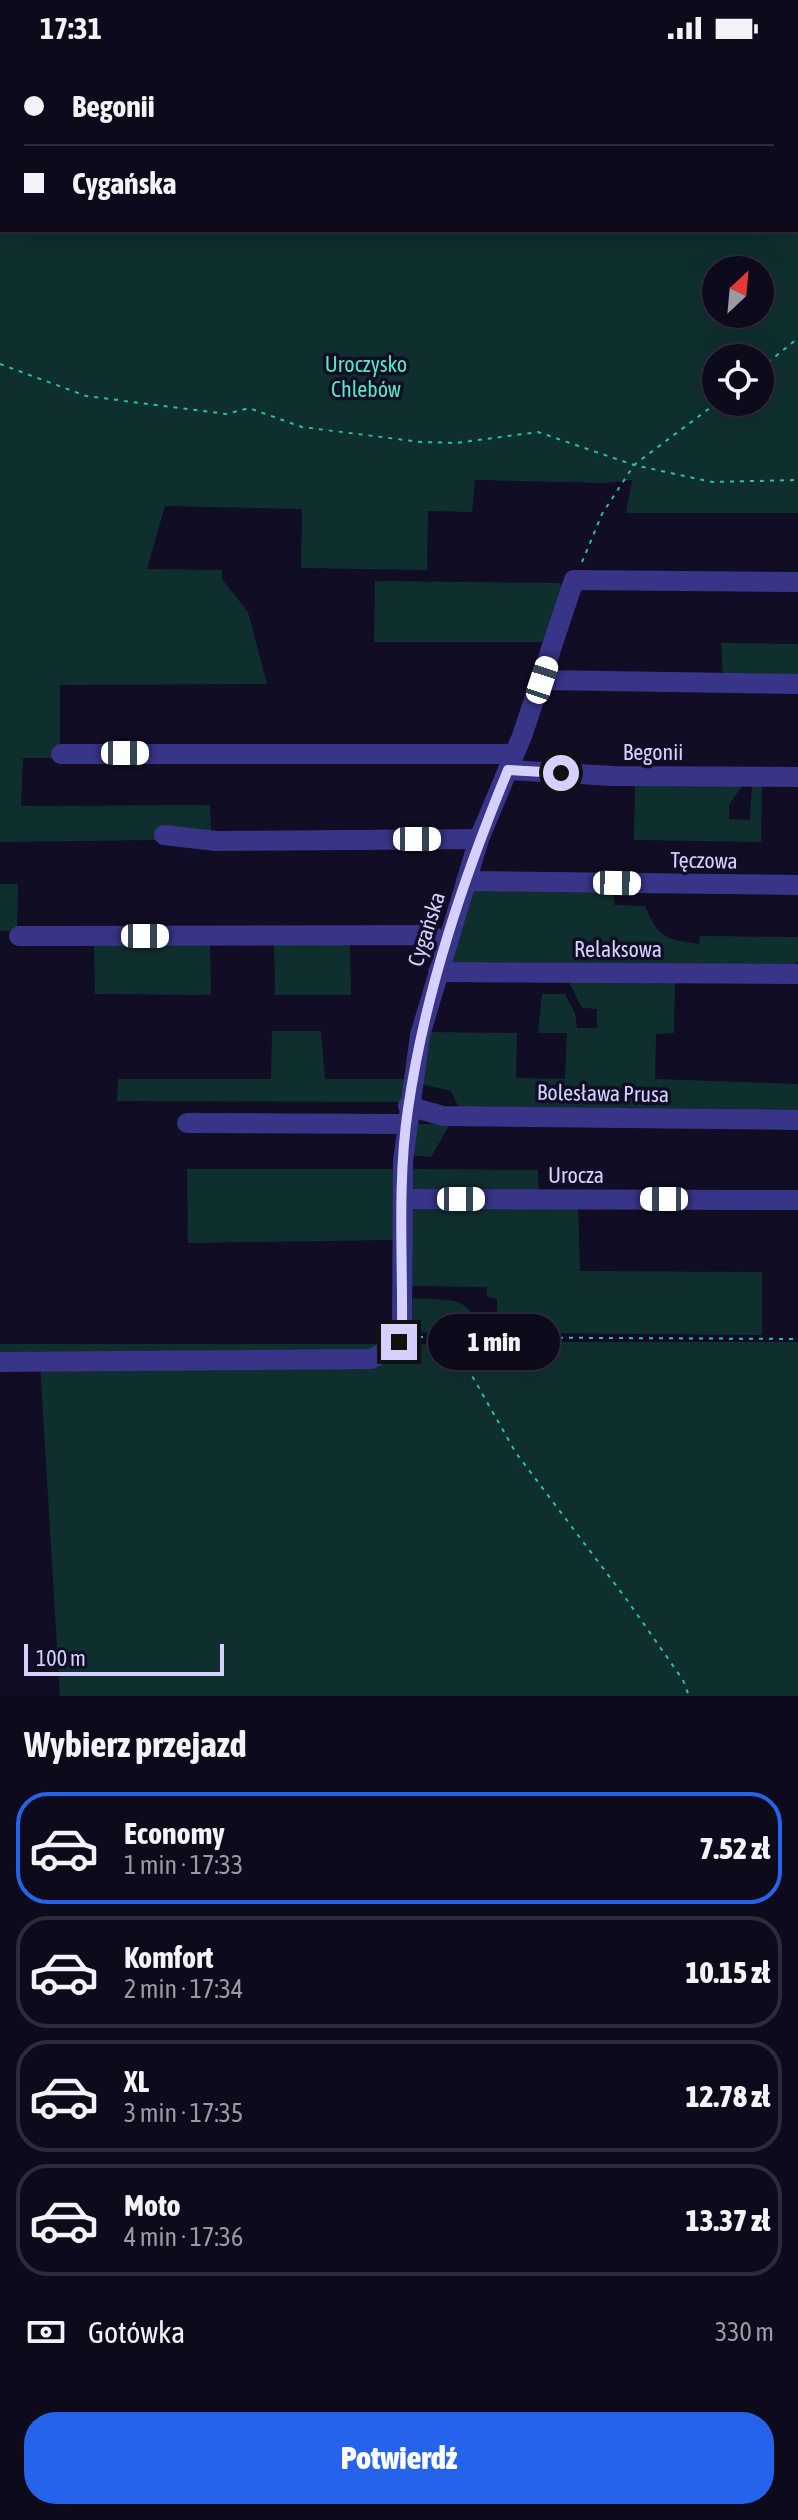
<!DOCTYPE html>
<html lang="pl">
<meta charset="utf-8">
<style>
:root{--surface:#0d0a1c;--page:#161325;--text:#f1f3f6;--muted:#9a9aa3;--line:#2d2b3b;--accent:#2563eb}
body{margin:0;font-family:"Asap Condensed",sans-serif;background:var(--page);color:var(--text);height:100vh;display:flex;flex-direction:column;font-size:30px;white-space:nowrap}
*{box-sizing:border-box;margin:0}
p{font-size:26px;color:var(--muted)}
.icon{flex:none;width:44px;height:44px;fill:none;stroke:currentColor;stroke-width:2;stroke-linecap:round;stroke-linejoin:round}
.map{position:relative;height:1640px;overflow:hidden}
.panel{display:flex;flex-direction:column;background:var(--surface);flex:1}
.panel>*{flex:none}
.hud{position:absolute;left:0px;top:0px;width:798px;height:176px;box-shadow:0 8px 32px #0002,0 0 0 2px var(--line);display:grid;align-content:center;height:176px;padding:0 24px;background:var(--surface)}
.needle{width:52px;rotate:26deg}
.fabs{position:absolute;left:702px;top:200px;display:grid;gap:16px}
.fabs a{display:grid;place-items:center;width:72px;height:72px;border-radius:50%;background:var(--surface);box-shadow:0 8px 32px #0002,0 0 0 2px var(--line);font-size:40px}
.scale{position:absolute;left:24px;bottom:20px;width:200px;box-sizing:border-box;padding-left:8px;border:4px solid #d6d0ff;border-top:0;font-size:22px;line-height:28px;white-space:nowrap;color:#d6d0ff;-webkit-text-stroke:6px #110d25;paint-order:stroke}
.end{position:absolute;width:36px;height:36px;margin:-18px;border:10px solid #d6d0ff;background:#111;box-shadow:0 0 0 4px #111}
.from{border-radius:50%}
.bubble{position:absolute;height:56px;border-radius:28px;background:var(--surface);box-shadow:0 8px 32px #0002,0 0 0 2px var(--line);font-size:26px;font-weight:800;line-height:56px;text-align:center}
.car{position:absolute;width:24px;height:48px;margin:-24px -12px;border-radius:10px;box-shadow:0 0 6px 2px #0007;background:linear-gradient(#fff 24%,#345 0 40%,#fff 0 76%,#345 0 86%,#fff 0)}
.hud b{display:flex;align-items:center;gap:28px;height:76px;font-size:30px}
.hud b+b{border-top:2px solid var(--line)}
.hud i{width:20px;height:20px;background:var(--text)}
ul{padding:0;list-style:none}
li{display:flex;align-items:center;gap:24px;height:112px;margin:0 16px 12px;padding:0 8px;border:4px solid var(--line);border-radius:32px}
li div{flex:1}
li b{display:block;font-size:30px}
li em{font-style:normal;font-weight:800}
li.active{border-color:var(--accent)}
li>.icon{width:72px;height:72px;stroke-width:1.5}
h2{padding:0 24px;font-size:36px;line-height:96px}
.pay{display:flex;align-items:center;gap:20px;height:88px;padding:0 24px;font-size:30px}
.pay p{margin-inline-start:auto}
.primary-button{display:flex;gap:16px;margin-top:auto;padding:16px 24px}
.primary-button a{flex:1;height:92px;border-radius:32px;background:var(--accent);color:#fff;font-size:32px;font-weight:800;line-height:92px;text-align:center}
.status{display:flex;justify-content:space-between;align-items:center;height:56px;padding:0 40px;background:var(--surface);direction:ltr}
.status svg{height:22px;fill:currentColor}
.map>svg:first-child{display:block}
.green{fill:#0f2f2e;fill-rule:evenodd}
.lines{fill:none;stroke-linecap:round;stroke-linejoin:round}
.stream{stroke:#061c44;stroke-width:4}
.path{stroke:#26beb5;stroke-width:2;stroke-dasharray:4 6;stroke-linecap:butt}
.minor{stroke:#383487;stroke-width:20}
.route{stroke:#d6d0ff;stroke-width:10}
.labels{text-anchor:middle;dominant-baseline:central;stroke-width:7;stroke-linejoin:round;paint-order:stroke}
.park-label{font-size:22px;fill:#53e8c4;stroke:#110d25}
.street-label{font-size:22px;fill:#d6d0ff;stroke:#110d25}
</style>
<div class="status"><b>17:31</b><svg viewBox="0 0 49 12"><path d="M0 12V9h3v3zM5 12V6h3v6zM10 12V3h3v9zM15 12V0h3v12zM26 1h20v11H26zM47 4h2v5h-2z"/></svg></div>
<div class="map">
<svg width="798" height="1640" viewBox="0 0 798 1640">
<rect width="100%" height="100%" fill="#110d25"/>
<g class="green">
<path d="M0 0H798V457H626L632 424 606 427 475 424 472 456 428 455 427 514 301 512 302 453 165 450 147 513 222 514V523L248 556 267 628 60 629V702H23L21 750 210 749 211 775 159 784 0 786ZM2 2H796V174H2ZM716 214H760V258H716ZM716 302H760V346H716Z"/>
<path d="M375 525 559 527 565 534 548 586H374Z"/>
<path d="M721 587 798 588V624L723 622Z"/>
<path d="M635 722 743 728 729 749V763L750 764 752 728 762 724 761 786 634 784Z"/>
<path d="M0 828H18L17 875H0Z"/>
<path d="M475 833 614 835V849L645 850C659 883 665 883 699 888L700 880 798 881V905L789 916 450 912 466 843Z"/>
<path d="M210 882 211 939 95 938 94 889Z"/>
<path d="M274 884H350L351 939H275Z"/>
<path d="M675 922 674 977 656 978 655 1023 798 1028V1061L460 1054 451 1035 421 1028 428 976 517 977 516 1022 565 1023 567 977H538L542 938H565L575 957 577 972H597V953L582 952 569 926Z"/>
<path d="M272 975H321L325 1023H409L403 1046 117 1045 118 1023H271Z"/>
<path d="M414 1068H450L431 1101 410 1099Z"/>
<path d="M187 1113H398L393 1184 188 1187Z"/>
<path d="M409 1113 538 1114 539 1140 409 1139Z"/>
<path d="M578 1147 580 1215 762 1216V1279L497 1277V1243L487 1241V1231L411 1230 410 1151Z"/>
<path d="M413 1242C444 1245 475 1237 476 1277L411 1276Z"/>
<path d="M469 1286H798V1640H60L40 1308Z"/>
<path d="M0 1288H384L379 1296 0 1302Z"/>
</g>
<g class="lines">
<g class="stream">
<path d="M437 0 438 2"/>
<path d="M796 93H798"/>
</g>
<g class="path">
<path d="M0 308 86 340 226 358 249 352 302 371 421 386 456 387 538 376 634 409 712 426 798 424"/>
<path d="M760 313 798 282"/>
<path d="M582 506 602 458 634 409 718 346"/>
<path d="M419 1281 798 1283"/>
<path d="M461 1283 463 1304 516 1397 627 1544 683 1624 689 1640"/>
</g>
<g class="minor">
<path d="M542 624 798 628"/>
<path d="M61 698H514"/>
<path d="M508 714 614 720 798 721"/>
<path d="M164 779 216 785 479 783"/>
<path d="M466 825 798 829"/>
<path d="M19 880 428 879 448 887"/>
<path d="M438 916 798 918"/>
<path d="M408 1050 443 1060 798 1064"/>
<path d="M187 1067 406 1068"/>
<path d="M403 1143 798 1144"/>
<path d="M0 1306 371 1303 394 1291 402 1278 403 1105 420 979 479 783 522 680 574 524 798 526"/>
</g>
</g>
<g class="lines">
<path class="route" d="M399 1286 402 1278C403 1204 397 1127 408 1053 425 936 463 823 508 714L561 717"/>
</g>
<g class="labels">
<g class="park-label">
<text x="366" y="308">Uroczysko<tspan x="366" dy="25">Chlebów</tspan></text>
</g>
<g class="street-label">
<text x="653" y="696">Begonii</text>
<text transform="translate(704 804) rotate(1)">Tęczowa</text>
<text transform="translate(426 873) rotate(-72)">Cygańska</text>
<text x="618" y="893">Relaksowa</text>
<text transform="translate(603 1037) rotate(1)">Bolesława Prusa</text>
<text x="576" y="1119">Urocza</text>
</g>
</g>
</svg>
<div class="fabs">
<a><svg class="needle" viewBox="-14 -14 28 28"><path d="M0-13l5 13h-10z" fill="#e53935"/><path d="M0 13l5-13h-10z" fill="#9a9aa3"/></svg></a>
<a><svg class="icon" aria-label="locate" viewBox="0 0 24 24"><circle cx="12" cy="12" r="6"/><path d="M12 2v4M12 18v4M2 12h4M18 12h4"/></svg></a>
</div>
<div class="scale">100 m</div>
<i class="end from" style="left:561px;top:717px"></i>
<i class="end" style="left:399px;top:1286px"></i>
<div class="bubble" style="left:428px;top:1258px;width:132px">1 min</div>
<i class="car" style="left:542px;top:624px;rotate:18deg"></i>
<i class="car" style="left:125px;top:697px;rotate:90deg"></i>
<i class="car" style="left:417px;top:783px;rotate:90deg"></i>
<i class="car" style="left:617px;top:827px;rotate:91deg"></i>
<i class="car" style="left:145px;top:880px;rotate:90deg"></i>
<i class="car" style="left:461px;top:1143px;rotate:90deg"></i>
<i class="car" style="left:664px;top:1143px;rotate:270deg"></i>
<div class="hud">
<b><i class="from"></i>Begonii</b>
<b><i></i>Cygańska</b>
</div>
</div>
<section class="panel">
<h2>Wybierz przejazd</h2>
<ul>
<li class="active"><svg class="icon" aria-label="car" viewBox="0 0 24 24"><path d="M5 17H2v-5l4-1 3-4h7l3 4 3 1v5h-3M9 17h6M6 11h13"/><circle cx="7" cy="17" r="2"/><circle cx="17" cy="17" r="2"/></svg><div><b>Economy</b><p>1 min · 17:33</p></div><em>7.52 zł</em></li>
<li><svg class="icon" aria-label="car" viewBox="0 0 24 24"><path d="M5 17H2v-5l4-1 3-4h7l3 4 3 1v5h-3M9 17h6M6 11h13"/><circle cx="7" cy="17" r="2"/><circle cx="17" cy="17" r="2"/></svg><div><b>Komfort</b><p>2 min · 17:34</p></div><em>10.15 zł</em></li>
<li><svg class="icon" aria-label="car" viewBox="0 0 24 24"><path d="M5 17H2v-5l4-1 3-4h7l3 4 3 1v5h-3M9 17h6M6 11h13"/><circle cx="7" cy="17" r="2"/><circle cx="17" cy="17" r="2"/></svg><div><b>XL</b><p>3 min · 17:35</p></div><em>12.78 zł</em></li>
<li><svg class="icon" aria-label="car" viewBox="0 0 24 24"><path d="M5 17H2v-5l4-1 3-4h7l3 4 3 1v5h-3M9 17h6M6 11h13"/><circle cx="7" cy="17" r="2"/><circle cx="17" cy="17" r="2"/></svg><div><b>Moto</b><p>4 min · 17:36</p></div><em>13.37 zł</em></li>
</ul>
<div class="pay"><svg class="icon" aria-label="cash" viewBox="0 0 24 24"><path d="M3 7h18v10H3z"/><circle cx="12" cy="12" r="2"/></svg>Gotówka<p>330 m</p></div>
<div class="primary-button"><a>Potwierdź</a></div>
</section>
